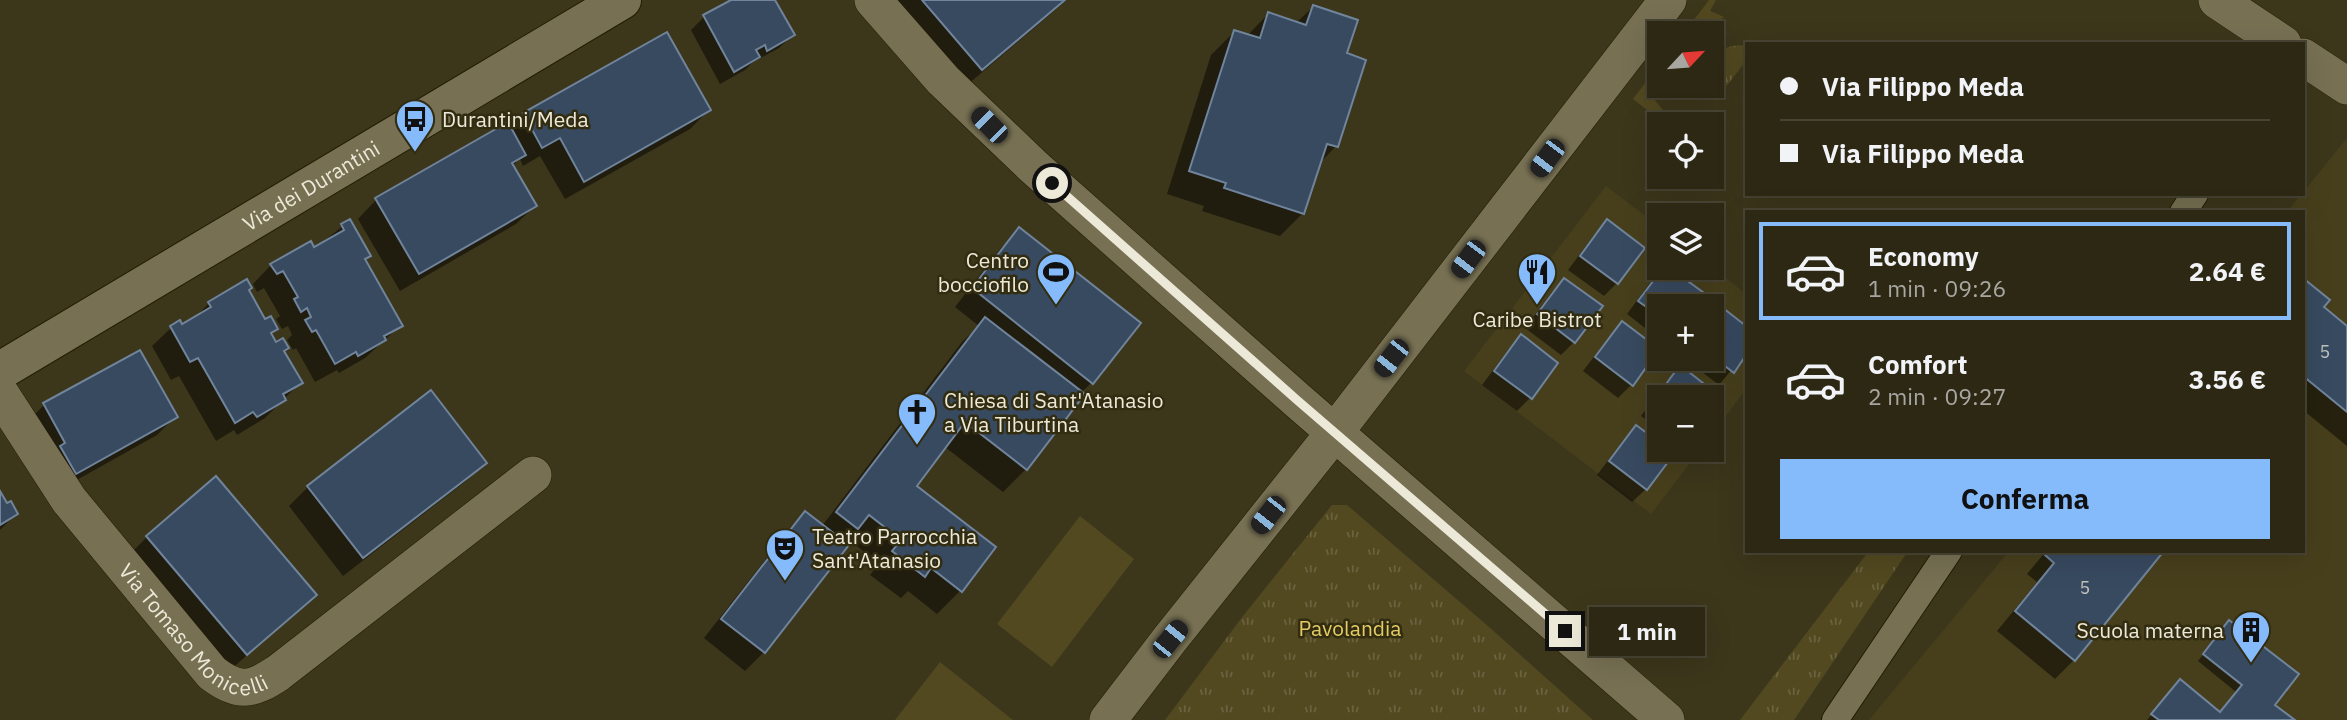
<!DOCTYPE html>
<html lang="it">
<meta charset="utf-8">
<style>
:root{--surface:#2d2814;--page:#393422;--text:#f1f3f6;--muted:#a7a6a0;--line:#484434;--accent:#85bbfb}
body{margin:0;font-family:"IBM Plex Sans",sans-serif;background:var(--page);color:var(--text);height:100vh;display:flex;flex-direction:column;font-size:26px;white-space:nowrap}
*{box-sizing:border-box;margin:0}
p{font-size:23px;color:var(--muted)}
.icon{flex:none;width:38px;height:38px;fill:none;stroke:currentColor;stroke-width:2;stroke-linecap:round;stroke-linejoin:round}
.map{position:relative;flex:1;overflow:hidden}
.side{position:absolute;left:1745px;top:210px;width:560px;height:343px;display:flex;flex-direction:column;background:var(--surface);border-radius:0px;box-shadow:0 7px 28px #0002,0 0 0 2px var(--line)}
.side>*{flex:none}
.banner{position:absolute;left:1745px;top:42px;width:560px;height:154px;border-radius:0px;box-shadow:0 7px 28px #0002,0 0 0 2px var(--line);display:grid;align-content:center;height:154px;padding:0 35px;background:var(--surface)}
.needle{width:46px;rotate:64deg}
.buttons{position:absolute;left:1647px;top:21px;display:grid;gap:14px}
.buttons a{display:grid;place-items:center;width:77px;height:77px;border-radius:0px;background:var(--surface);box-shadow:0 7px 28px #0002,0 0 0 2px var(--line);font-size:35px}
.end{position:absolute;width:32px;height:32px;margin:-16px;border:9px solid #ede9d9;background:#111;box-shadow:0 0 0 4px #111}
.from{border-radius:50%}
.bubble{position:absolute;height:49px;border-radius:0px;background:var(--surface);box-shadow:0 7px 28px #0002,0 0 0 2px var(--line);font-size:23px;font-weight:700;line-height:49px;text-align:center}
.car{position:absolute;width:21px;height:42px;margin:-21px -10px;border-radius:9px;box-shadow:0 0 5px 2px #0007;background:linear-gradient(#222 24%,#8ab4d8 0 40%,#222 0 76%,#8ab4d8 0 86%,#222 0)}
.banner b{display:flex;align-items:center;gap:24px;height:66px;font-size:26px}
.banner b+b{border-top:2px solid var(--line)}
.banner i{width:18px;height:18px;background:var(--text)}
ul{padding:12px 0 0;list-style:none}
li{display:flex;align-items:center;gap:21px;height:98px;margin:0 14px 10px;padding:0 21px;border:4px solid transparent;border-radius:0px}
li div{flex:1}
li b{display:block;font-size:26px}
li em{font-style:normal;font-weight:700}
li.active{border-color:var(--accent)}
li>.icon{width:63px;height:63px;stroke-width:1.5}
.primary-button{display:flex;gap:14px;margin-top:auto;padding:14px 35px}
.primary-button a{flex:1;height:80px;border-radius:0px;background:var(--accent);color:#111;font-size:28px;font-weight:700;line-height:80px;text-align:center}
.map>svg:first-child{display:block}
.built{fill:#473f1c;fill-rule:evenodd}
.grass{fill:url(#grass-tufts)}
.pitch{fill:#524920}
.shadow{fill:#0007}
.building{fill:#384a60;stroke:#70849c;stroke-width:2}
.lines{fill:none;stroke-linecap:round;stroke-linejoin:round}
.pedestrian-casing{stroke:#231d03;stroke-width:28}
.minor-casing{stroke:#231d03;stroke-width:38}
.tertiary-casing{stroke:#231d03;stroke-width:40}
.pedestrian{stroke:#777053;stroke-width:26}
.minor{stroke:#777053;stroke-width:37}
.tertiary{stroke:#777053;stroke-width:38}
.route{stroke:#ede9d9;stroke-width:9}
.labels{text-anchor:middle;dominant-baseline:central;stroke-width:5;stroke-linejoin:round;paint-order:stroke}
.number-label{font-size:18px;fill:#c0c1bb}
.poi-label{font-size:21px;fill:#ede9d9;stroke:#322c11;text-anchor:start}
.street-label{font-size:21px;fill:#ede9d9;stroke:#322c11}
.park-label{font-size:21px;fill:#e3cb65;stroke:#322c11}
</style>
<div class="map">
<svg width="2347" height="720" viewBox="0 0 2347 720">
<defs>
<pattern id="grass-tufts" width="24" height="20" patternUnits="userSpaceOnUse" patternTransform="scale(1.75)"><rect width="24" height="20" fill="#524920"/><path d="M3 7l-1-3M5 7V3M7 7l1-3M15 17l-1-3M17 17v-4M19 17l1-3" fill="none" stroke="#6b6340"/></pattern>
</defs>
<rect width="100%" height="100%" fill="#3c361b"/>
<g class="built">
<path d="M2347 138V720H1869L2009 551H2303V212H2287Z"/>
<path d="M1606 186 1659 226V268L1712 267 1746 294V389L1712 435V397H1659V450H1700L1651 514 1464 371ZM1659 306H1712V359H1659Z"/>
</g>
<g class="grass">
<path d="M1709 0H1716L1710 11 1724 17 1700 33H1684Z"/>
<path d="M1740 45 1746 47V61L1725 88 1716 70 1718 55 1728 47Z"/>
<path d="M1659 65V86H1662L1651 96 1663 110 1689 124H1665L1633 99Z"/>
<path d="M1332 505H1347L1489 627 1593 720H1165L1243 616Z"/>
<path d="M1869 551H1908L1794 720H1740Z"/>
</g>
<g class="pitch">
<path d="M1080 516 1134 559 1052 667 997 624Z"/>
<path d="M940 662 1013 720H895Z"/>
</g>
<g class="shadow">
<path d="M735 0H773L793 35 779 48 753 62 745 70 720 84 691 30 704 17Z"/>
<path d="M870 0H1067L953 97Z"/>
<path d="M1313 7 1336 146 1319 164 1303 213 1280 236 1202 211 1204 206 1167 194 1211 55 1234 32 1247 36 1268 14 1296 23Z"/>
<path d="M709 110 690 129 565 199 540 156 523 166 520 159 512 166 535 206 516 224 400 291 358 219 376 200 510 129 524 115Z"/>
<path d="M349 221 369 256 364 260 401 325 365 358 339 373 337 370 315 382 296 348 293 350 287 340 292 335 288 326 282 329 276 319 280 316 264 288 257 292 253 284 271 265 314 249Z"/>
<path d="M1607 222 1643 248 1617 283 1604 296 1568 270 1594 235Z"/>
<path d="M1020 229 1092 382 1081 393 1026 469 1003 492 945 447 914 486 993 548 960 591 937 614 908 591 901 598 870 575 879 564 847 538 842 542 847 545 764 652 745 671 704 638 787 532 805 513 822 526 962 342 979 326 955 307 1001 248Z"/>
<path d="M1664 268 1701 293 1691 306H1659V339L1627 314 1652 280Z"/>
<path d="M1564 280 1574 342 1561 355 1525 328 1551 293Z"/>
<path d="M2303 280 2322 308 2347 328V446L2303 410Z"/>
<path d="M247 291 265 321 276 329 270 335 301 382 265 418 237 435 234 430 216 441 179 376 171 380 152 346 171 328 179 323 181 326 192 321 209 303Z"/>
<path d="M1723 310 1746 328V352L1719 385 1685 359H1712V322Z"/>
<path d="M1622 323 1631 385 1618 398 1583 371 1609 337Z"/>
<path d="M1521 337 1556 363 1530 398 1517 411 1482 385 1508 350Z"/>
<path d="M1680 368 1715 394 1712 399 1659 397V429L1641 416 1667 381Z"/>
<path d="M44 405 175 417 157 435 57 491 25 424Z"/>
<path d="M1636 428 1659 445V450H1666L1672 454 1646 489 1632 502 1597 475 1623 441Z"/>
<path d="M484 463 466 481 343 576 289 506 308 487Z"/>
<path d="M0 495 16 514 0 530Z"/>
<path d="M147 537 315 595 228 672 128 556Z"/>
<path d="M2046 551H2162L2074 660 2055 679 1997 631 2037 582 2027 574Z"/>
<path d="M2223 629 2273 705 2292 720H2147L2174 688 2219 713 2236 692 2198 661Z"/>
</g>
<g class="building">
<path d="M731 0H775L795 35 767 51 765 45 756 50 760 57 734 72 703 15Z"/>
<path d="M922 0H1065L982 70Z"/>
<path d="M1313 5 1358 20 1347 53 1366 60 1338 147 1327 144 1304 214 1224 188 1226 183 1189 171 1234 30 1260 38 1268 12 1306 25Z"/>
<path d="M667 32 711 110 584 182 560 138 542 148 523 113Z"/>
<path d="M508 122 526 155 512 163 537 206 419 274 375 198Z"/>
<path d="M350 219 371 256 365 259 403 326 384 336 386 340 358 356 356 352 335 364 316 330 312 332 305 320 311 317 307 308 301 312 294 299 298 297 283 271 277 274 270 264 311 241 314 247 344 230 341 224Z"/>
<path d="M1607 219 1645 248 1618 284 1580 256Z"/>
<path d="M1019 227 1141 323 1093 384 972 288Z"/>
<path d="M1663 268H1670L1704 293 1694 306H1659V316L1638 301Z"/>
<path d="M1564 278 1603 306 1575 343 1537 314Z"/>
<path d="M2303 278 2330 300 2324 307 2347 326V412L2303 376Z"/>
<path d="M247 279 252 288 249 290 265 319 271 316 278 329 271 333 276 342 283 338 289 348 284 351 303 383 283 394 286 400 257 417 253 412 235 423 198 358 190 362 170 326 180 320 182 324 211 307 208 302Z"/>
<path d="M1723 308 1746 326V355L1734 373 1712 356V323Z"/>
<path d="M985 317 1085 394 1027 470 965 422 917 486 996 547 962 592 931 568 925 577 892 551 901 540 869 515 858 529 836 512Z"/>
<path d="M1622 321 1659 349 1633 386 1595 357Z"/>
<path d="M1521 334 1558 363 1532 399 1494 371Z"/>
<path d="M140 350 178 417 76 474 60 446 65 443 43 403Z"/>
<path d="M1680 365 1717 394 1712 402V397H1659V406L1653 402Z"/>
<path d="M431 390 487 463 363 558 307 486Z"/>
<path d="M1636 425 1659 442V450H1669L1674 454 1647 490 1609 461Z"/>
<path d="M216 476 317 595 247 655 146 536Z"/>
<path d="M0 491 7 503 11 501 18 514 0 525Z"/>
<path d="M805 511 849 545 765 653 721 619Z"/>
<path d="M2047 551H2164L2075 661 2015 611 2054 563 2045 555Z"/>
<path d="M2229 620 2299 674 2275 705 2295 720H2159L2151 714 2180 679 2220 712 2242 685 2203 654Z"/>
</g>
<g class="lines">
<g class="pedestrian-casing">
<g id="pedestrian">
<path d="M2183 212 2195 194"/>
<path d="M1835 720 1949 551"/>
</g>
</g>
<g class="minor-casing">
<g id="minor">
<path d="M873 0 943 80 1035 168 1297 400 1666 720"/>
<path d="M2217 0 2283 44"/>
<path d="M2303 57 2347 86"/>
<path id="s1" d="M0 393 69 500 212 673C238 693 251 691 278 673L533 475"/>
<path d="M1108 720 1170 639 1335 432 1668 0"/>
</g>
</g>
<g class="tertiary-casing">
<g id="tertiary">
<path id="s2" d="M0 371 622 0"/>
</g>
</g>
<use href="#pedestrian" class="pedestrian"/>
<use href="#minor" class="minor"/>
<use href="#tertiary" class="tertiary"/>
</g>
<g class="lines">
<path class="route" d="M1052 183 1297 400 1565 631"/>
</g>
<defs>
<g id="bus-pin" transform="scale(2.0125)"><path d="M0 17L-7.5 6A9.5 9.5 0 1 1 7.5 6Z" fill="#85bbfb" stroke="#322c11"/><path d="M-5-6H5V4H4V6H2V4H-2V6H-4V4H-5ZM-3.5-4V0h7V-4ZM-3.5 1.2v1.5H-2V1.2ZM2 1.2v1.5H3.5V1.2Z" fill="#111"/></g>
<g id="stadium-pin" transform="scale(2.0125)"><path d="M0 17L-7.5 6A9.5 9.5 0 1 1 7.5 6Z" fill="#85bbfb" stroke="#322c11"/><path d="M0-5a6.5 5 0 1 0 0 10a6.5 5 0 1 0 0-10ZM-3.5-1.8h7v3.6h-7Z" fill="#111"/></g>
<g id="restaurant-pin" transform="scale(2.0125)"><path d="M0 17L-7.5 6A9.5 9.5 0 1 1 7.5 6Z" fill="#85bbfb" stroke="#322c11"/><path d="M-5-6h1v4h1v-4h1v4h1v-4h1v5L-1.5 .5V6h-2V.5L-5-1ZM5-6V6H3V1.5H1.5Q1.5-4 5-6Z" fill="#111"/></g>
<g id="church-pin" transform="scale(2.0125)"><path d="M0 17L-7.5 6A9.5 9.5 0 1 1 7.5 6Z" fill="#85bbfb" stroke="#322c11"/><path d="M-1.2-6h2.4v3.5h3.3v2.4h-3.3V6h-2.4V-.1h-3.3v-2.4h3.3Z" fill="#111"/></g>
<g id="theatre-pin" transform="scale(2.0125)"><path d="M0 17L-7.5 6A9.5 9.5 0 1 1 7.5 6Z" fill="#85bbfb" stroke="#322c11"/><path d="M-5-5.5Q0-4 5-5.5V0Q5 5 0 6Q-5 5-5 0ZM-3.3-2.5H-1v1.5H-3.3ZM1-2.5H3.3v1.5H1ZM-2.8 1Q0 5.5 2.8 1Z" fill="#111"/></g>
<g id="building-pin" transform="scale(2.0125)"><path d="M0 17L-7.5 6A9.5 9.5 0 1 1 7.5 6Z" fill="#85bbfb" stroke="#322c11"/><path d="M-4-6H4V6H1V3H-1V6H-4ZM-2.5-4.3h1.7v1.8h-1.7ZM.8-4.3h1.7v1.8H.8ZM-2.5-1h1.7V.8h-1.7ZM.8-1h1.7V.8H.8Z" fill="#111"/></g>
</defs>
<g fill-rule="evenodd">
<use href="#bus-pin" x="415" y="119"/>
<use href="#stadium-pin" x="1056" y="272"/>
<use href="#restaurant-pin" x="1537" y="272"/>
<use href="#church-pin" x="917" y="412"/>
<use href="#theatre-pin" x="785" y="548"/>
<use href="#building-pin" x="2251" y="630"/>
</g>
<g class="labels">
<g class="number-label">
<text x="2325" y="351">5</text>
<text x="2085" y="587">5</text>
</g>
<g class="poi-label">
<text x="442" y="119">Durantini/Meda</text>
<text x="1029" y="260" text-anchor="end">Centro<tspan x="1029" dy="24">bocciofilo</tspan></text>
<text x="1537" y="319" text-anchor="middle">Caribe Bistrot</text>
<text x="944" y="400">Chiesa di Sant'Atanasio<tspan x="944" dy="24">a Via Tiburtina</tspan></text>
<text x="812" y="536">Teatro Parrocchia<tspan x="812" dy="24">Sant'Atanasio</tspan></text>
<text x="2224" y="630" text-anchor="end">Scuola materna</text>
</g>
<g class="street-label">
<text stroke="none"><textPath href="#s2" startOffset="362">Via dei Durantini</textPath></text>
<text stroke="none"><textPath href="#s1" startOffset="312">Via Tomaso Monicelli</textPath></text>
</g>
<g class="park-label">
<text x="1350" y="628">Pavolandia</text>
</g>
</g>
</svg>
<div class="buttons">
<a><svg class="needle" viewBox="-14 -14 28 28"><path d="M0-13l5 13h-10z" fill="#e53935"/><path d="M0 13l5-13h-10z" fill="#a7a6a0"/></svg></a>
<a><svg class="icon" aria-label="locate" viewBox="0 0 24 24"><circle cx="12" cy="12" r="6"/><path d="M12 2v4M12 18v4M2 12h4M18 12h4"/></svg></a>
<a><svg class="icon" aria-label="layers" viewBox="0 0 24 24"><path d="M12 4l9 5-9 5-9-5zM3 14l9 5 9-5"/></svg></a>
<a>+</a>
<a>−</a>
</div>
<i class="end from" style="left:1052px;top:183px"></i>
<i class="end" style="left:1565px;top:631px"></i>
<div class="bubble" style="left:1589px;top:607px;width:116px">1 min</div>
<i class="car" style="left:989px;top:125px;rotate:315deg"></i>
<i class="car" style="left:1547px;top:158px;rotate:217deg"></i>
<i class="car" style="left:1468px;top:259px;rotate:217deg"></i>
<i class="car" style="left:1391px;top:358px;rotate:218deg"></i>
<i class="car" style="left:1268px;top:515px;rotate:218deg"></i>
<i class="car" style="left:1170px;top:639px;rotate:39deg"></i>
<div class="banner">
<b><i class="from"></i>Via Filippo Meda</b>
<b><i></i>Via Filippo Meda</b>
</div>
<section class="side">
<ul>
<li class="active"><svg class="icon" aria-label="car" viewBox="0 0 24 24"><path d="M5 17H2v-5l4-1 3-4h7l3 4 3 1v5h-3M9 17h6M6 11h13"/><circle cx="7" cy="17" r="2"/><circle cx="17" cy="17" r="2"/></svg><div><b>Economy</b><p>1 min · 09:26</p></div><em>2.64 €</em></li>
<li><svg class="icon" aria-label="car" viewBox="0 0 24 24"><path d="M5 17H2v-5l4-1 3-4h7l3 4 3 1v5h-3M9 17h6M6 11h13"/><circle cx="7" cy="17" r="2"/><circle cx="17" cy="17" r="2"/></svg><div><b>Comfort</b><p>2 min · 09:27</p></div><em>3.56 €</em></li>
</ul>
<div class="primary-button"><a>Conferma</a></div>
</section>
</div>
